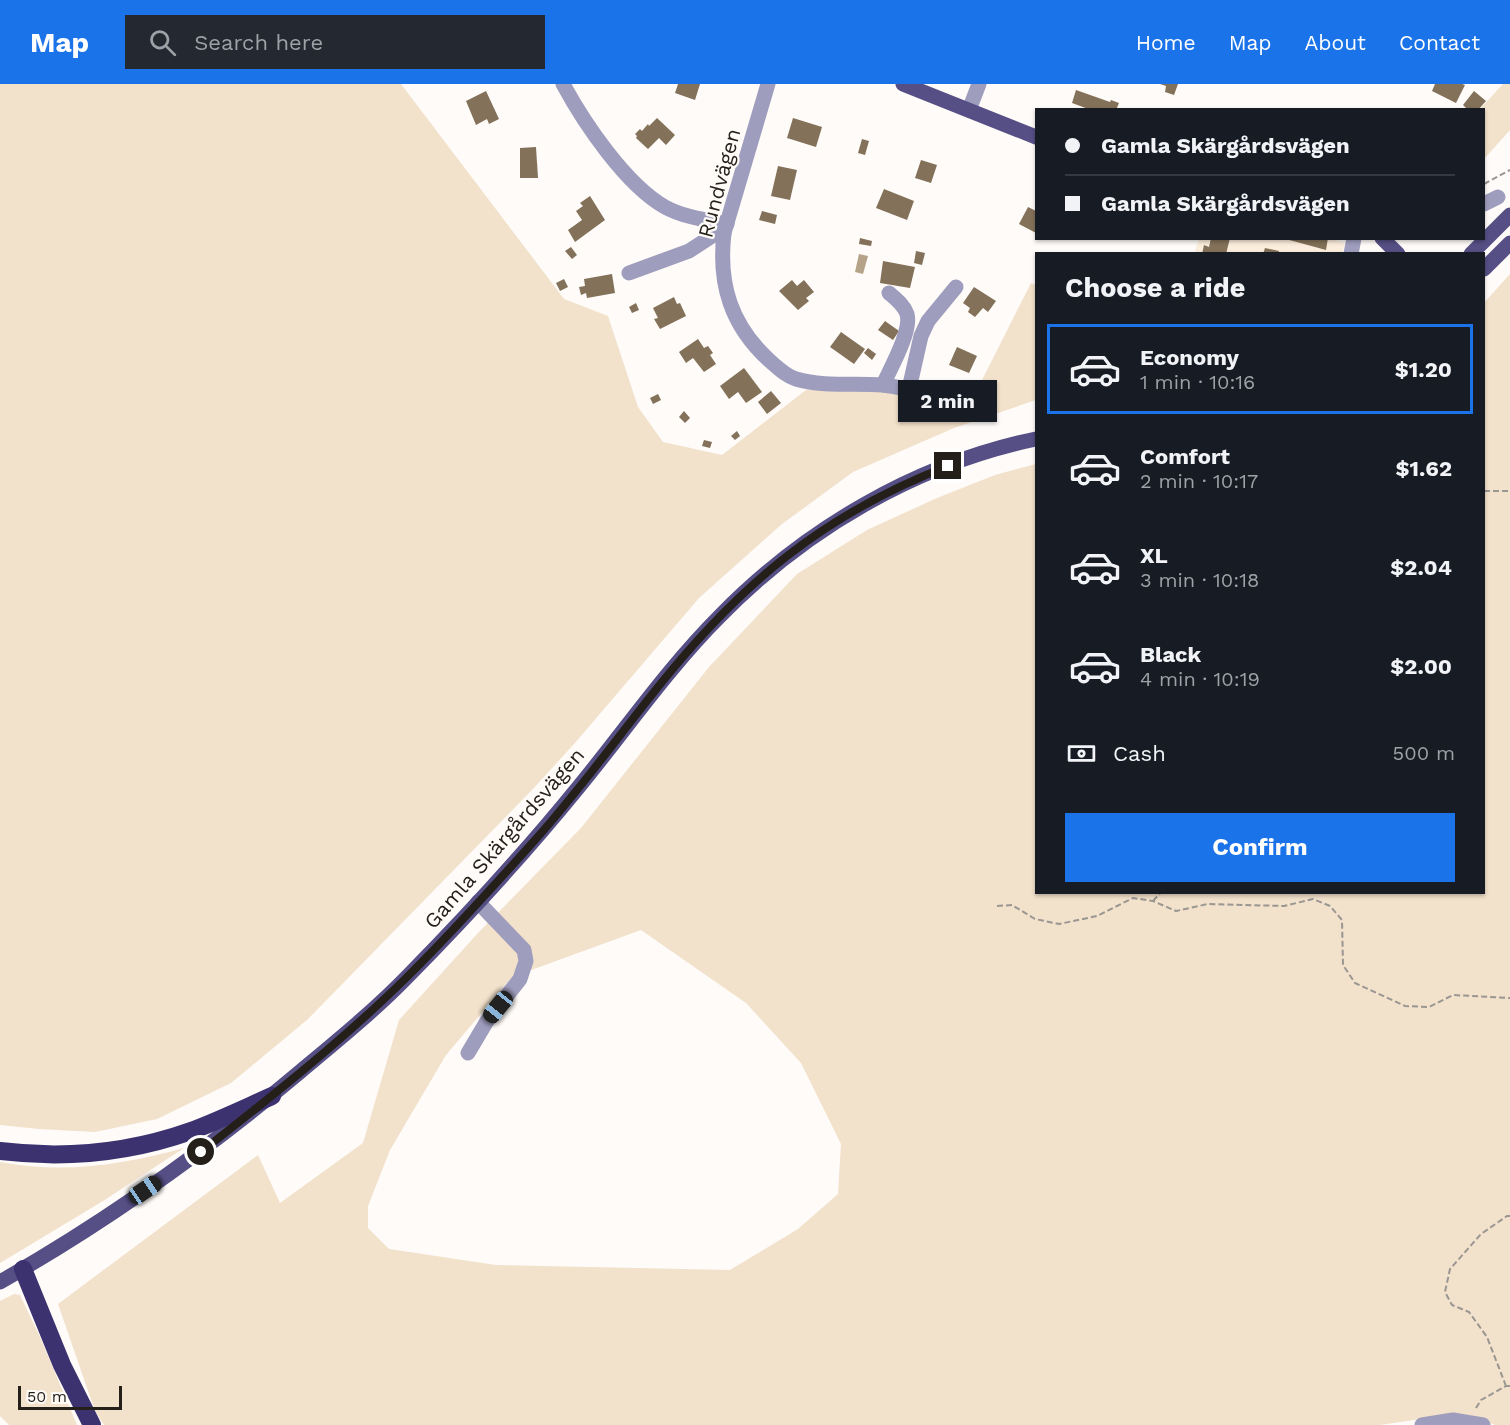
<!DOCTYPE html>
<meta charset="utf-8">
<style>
:root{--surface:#171b24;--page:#242831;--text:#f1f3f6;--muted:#9ea1a6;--line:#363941;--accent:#1a73e8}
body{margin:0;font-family:"Work Sans",sans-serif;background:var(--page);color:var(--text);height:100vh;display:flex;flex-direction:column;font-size:22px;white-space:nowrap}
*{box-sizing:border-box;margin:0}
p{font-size:20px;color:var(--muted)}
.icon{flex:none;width:33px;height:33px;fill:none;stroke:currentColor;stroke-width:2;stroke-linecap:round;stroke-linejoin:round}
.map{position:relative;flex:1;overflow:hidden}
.drawer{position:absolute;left:1035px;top:168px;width:450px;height:642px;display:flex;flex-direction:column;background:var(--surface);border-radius:0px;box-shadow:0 2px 4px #0004}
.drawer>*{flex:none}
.top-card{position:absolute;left:1035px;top:24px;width:450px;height:132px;border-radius:0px;box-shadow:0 2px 4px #0004;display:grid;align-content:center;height:132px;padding:0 30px;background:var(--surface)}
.scale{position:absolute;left:18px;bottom:15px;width:104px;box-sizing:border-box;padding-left:6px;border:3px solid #241f19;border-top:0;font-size:16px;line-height:21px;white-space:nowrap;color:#241f19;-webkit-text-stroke:4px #fefbf8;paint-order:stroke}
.end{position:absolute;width:27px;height:27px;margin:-14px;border:8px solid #241f19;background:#fff;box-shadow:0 0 0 3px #fff}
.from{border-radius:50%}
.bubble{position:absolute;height:42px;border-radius:0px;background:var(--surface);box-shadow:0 2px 4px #0004;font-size:20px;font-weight:700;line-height:42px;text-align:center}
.car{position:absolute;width:18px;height:36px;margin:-18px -9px;border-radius:8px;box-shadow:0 0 4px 2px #0007;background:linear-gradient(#222 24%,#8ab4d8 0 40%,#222 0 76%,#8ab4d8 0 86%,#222 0)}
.top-card b{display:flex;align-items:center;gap:21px;height:57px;font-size:22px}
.top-card b+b{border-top:2px solid var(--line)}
.top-card i{width:15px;height:15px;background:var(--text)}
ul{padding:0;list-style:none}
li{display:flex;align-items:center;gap:18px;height:90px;margin:0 12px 9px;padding:0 18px;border:3px solid transparent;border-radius:0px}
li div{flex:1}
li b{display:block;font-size:22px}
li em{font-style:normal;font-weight:700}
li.active{border-color:var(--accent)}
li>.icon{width:54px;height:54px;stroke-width:1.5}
h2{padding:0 30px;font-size:27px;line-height:72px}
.pay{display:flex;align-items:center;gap:15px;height:66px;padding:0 30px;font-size:22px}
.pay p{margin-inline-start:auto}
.primary-button{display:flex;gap:12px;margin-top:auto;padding:12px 30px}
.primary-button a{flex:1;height:69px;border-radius:0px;background:var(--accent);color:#fff;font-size:24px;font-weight:700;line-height:69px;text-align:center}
header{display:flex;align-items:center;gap:36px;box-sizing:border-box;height:84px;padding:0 30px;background:var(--accent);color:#fff}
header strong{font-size:28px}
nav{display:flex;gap:33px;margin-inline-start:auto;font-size:21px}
.search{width:420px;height:54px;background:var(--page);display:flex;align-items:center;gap:15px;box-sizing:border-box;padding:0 21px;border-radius:0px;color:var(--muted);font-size:22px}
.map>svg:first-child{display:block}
.built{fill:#fceedc}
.green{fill:#f2e1cb;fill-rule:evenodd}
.water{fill:#b6a289}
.building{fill:#837159}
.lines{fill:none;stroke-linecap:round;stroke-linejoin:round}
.path{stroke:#9a9692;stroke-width:2;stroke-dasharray:6 3;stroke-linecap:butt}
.minor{stroke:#9f9dbd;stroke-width:15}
.major{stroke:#554f85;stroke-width:15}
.highway{stroke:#3d3270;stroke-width:18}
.route{stroke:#241f19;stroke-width:8}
.labels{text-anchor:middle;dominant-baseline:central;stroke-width:4.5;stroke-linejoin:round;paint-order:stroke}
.street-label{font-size:21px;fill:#241f19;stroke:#fefbf8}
</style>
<header>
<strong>Map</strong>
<div class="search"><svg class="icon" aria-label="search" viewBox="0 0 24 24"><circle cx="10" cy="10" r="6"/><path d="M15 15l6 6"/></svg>Search here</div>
<nav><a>Home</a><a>Map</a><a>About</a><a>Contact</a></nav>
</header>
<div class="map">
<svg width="1510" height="1341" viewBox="0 0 1510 1341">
<rect width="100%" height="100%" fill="#fefbf8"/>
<path class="built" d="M1328 154 1345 159 1342 169 1194 170 1199 155Z"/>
<g class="green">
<path d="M0 0H401L564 215 608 232 638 323 663 358 722 371 806 306H882L902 312 923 324 978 304 1031 199 1036 201V316L954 344 853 388 782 440 699 514 574 660 532 706 308 935 231 999 157 1035 95 1048 39 1045 0 1041Z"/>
<path d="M1503 0H1510V46L1484 75V26L1480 25Z"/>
<path d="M1510 190V1341H1495L1469 1331 1454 1330 1380 1341H104L95 1327 58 1220 258 1071 280 1119 363 1059 399 936 479 848 581 744 709 583 797 490 867 446 937 414 995 391 1036 380V808H1484V219ZM641 846 746 919 801 979 841 1060 838 1110 798 1145 730 1186 496 1181 389 1165 368 1144V1122L390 1066 446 971 512 893Z"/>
<path d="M184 1064 103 1117 0 1179V1078C64 1090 122 1081 184 1064Z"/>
<path d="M14 1210 20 1211 40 1253 77 1341H9L0 1332V1217Z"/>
</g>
<path class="water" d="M859 170 868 172 863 190 855 188Z"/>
<g class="building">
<path d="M678 0H700L695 16 675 9Z"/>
<path d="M1160 0H1178L1174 11 1165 8 1166 2Z"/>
<path d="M1435 0H1462L1465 1 1456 19 1432 7Z"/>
<path d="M1076 6 1110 18 1111 16 1119 19 1116 26H1091L1072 19Z"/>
<path d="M486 7 499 35 489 40 487 35 476 41 466 17Z"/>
<path d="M1474 7 1486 17 1478 26H1468L1463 21Z"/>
<path d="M657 34 675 51 666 61 659 54 648 65 636 54 637 52 635 50 640 45 642 47 648 40 649 42Z"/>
<path d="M793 34 822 43 816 63 787 54Z"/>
<path d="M862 55 869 57 865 71 858 69Z"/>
<path d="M536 63 538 94H520V64Z"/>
<path d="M921 76 937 81 931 99 915 94Z"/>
<path d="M778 82 797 86 790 116 771 112Z"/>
<path d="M884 105 914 117 907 136 876 124Z"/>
<path d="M590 112 605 136 575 158 568 146 582 136 576 127 583 122 580 119Z"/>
<path d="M1028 123 1036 127V149L1019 140Z"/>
<path d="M762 127 777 131 775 140 759 136Z"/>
<path d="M860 154 872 157 871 162 859 160Z"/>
<path d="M1211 154H1230L1226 170H1202L1204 161 1209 163Z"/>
<path d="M1282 154H1328L1326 166Z"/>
<path d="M571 163 577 171 572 175 565 167Z"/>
<path d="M1265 164 1279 167 1278 170H1263Z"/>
<path d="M916 167 925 169 922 181 914 179Z"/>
<path d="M883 177 915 183 910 204 880 199Z"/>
<path d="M612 190 615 209 587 214 586 209 581 211 579 203 585 202 584 195Z"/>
<path d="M564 195 568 203 560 207 556 199Z"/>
<path d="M792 196 797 202 804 196 814 208 806 214 809 217 798 226 779 207Z"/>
<path d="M974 203 996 217 988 228 983 224 975 233 968 228 970 224 963 219Z"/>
<path d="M674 213 677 220 680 219 686 232 660 245 654 235 658 234 653 224Z"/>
<path d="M636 219 639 226 632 229 629 223Z"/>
<path d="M885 237 899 247 893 256 878 246Z"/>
<path d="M841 248 865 265 854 280 830 263Z"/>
<path d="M698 255 704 264 708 262 713 269 710 271 716 280 704 288 693 274 686 279 679 268Z"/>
<path d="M957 263 977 272 969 289 949 281Z"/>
<path d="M868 264 876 270 872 276 864 269Z"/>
<path d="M744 284 762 308 746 319 738 308 729 315 720 302Z"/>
<path d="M771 307 781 319 767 330 758 318Z"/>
<path d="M658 310 661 316 653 320 650 314Z"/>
<path d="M684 327 690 334 685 339 679 333Z"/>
<path d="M737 347 740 352 735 356 731 352Z"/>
<path d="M704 356 712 358 710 364 702 362Z"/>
</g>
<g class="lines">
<g class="path">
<path d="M1484 100 1510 86"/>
<path d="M1484 407H1510"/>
<path d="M1153 817 1161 808"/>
<path d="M997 822 1012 821 1035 835 1059 840 1097 832 1133 814 1153 817 1176 827 1208 820 1284 822 1313 815 1330 822 1342 836 1343 881 1355 899 1405 922 1429 923 1453 911 1510 914"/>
<path d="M1506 1302 1487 1253 1469 1228 1452 1221 1445 1208 1450 1185 1481 1150 1507 1132H1510"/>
<path d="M1476 1324 1481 1316 1506 1302H1510"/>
</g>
<g class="minor">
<path d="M563 0C584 39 626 101 665 123 683 133 706 136 727 140"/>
<path d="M768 0 724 149C718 200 731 242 770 277 778 284 786 292 796 295 824 303 855 299 883 301 900 303 917 307 933 311"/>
<path d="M969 26 979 0"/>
<path d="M1484 120 1498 113"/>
<path d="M1351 170 1354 154"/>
<path d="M629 189 689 167 712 152 724 149"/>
<path d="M883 301C890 285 912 247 907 230 904 221 896 215 889 209"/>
<path d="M909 305 921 252 928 237 956 203"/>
<path d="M468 969 487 937 520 895 526 877 524 866 478 818"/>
<path d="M1422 1341 1453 1336 1483 1341"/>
</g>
<g class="major">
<path d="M903 0 1036 53"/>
<path d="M1382 154 1398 170"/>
<path d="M1471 170 1510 131"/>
<path d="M1484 185 1510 159"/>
<path d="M0 1198C107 1137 207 1066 301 987 337 957 375 926 408 892 467 832 524 770 577 705 624 648 667 585 720 532 805 445 916 380 1036 355"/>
</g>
<g class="highway">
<path d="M0 1067C65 1075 129 1069 191 1047 218 1037 245 1024 272 1012"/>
<path d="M23 1185 62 1281 92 1341"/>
</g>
</g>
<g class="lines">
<path class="route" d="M201 1068C271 1013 342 957 405 895 450 851 493 803 535 756 579 707 617 654 658 603 740 500 824 430 948 382"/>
</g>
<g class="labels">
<g class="street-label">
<text transform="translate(719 99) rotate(-75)">Rundvägen</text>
<text transform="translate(504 754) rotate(-49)">Gamla Skärgårdsvägen</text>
</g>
</g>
</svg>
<div class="scale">50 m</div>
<i class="end from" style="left:201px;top:1068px"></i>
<i class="end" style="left:948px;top:382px"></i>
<div class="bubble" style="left:898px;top:296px;width:99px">2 min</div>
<i class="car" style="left:498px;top:923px;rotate:219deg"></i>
<i class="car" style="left:145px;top:1106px;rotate:56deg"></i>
<div class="top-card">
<b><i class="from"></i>Gamla Skärgårdsvägen</b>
<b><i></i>Gamla Skärgårdsvägen</b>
</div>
<section class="drawer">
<h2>Choose a ride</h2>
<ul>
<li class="active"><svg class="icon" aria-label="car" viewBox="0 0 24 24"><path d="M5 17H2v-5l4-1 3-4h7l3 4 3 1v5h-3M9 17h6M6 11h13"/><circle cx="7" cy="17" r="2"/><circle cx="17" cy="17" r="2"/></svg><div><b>Economy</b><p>1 min · 10:16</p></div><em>$1.20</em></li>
<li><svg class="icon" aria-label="car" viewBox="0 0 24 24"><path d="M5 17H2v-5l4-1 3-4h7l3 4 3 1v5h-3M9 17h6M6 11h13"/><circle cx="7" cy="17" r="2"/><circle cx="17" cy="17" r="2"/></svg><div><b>Comfort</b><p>2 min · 10:17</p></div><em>$1.62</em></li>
<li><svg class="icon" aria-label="car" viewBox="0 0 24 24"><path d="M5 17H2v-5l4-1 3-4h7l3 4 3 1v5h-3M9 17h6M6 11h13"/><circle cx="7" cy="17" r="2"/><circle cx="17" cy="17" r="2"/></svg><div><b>XL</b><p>3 min · 10:18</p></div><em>$2.04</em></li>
<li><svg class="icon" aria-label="car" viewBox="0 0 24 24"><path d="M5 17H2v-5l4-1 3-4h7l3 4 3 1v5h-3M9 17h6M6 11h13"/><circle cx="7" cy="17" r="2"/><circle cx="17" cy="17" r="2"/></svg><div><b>Black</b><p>4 min · 10:19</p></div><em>$2.00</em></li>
</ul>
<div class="pay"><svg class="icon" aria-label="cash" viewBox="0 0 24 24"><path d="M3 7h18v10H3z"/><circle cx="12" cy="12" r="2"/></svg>Cash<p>500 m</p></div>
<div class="primary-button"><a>Confirm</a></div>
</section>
</div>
